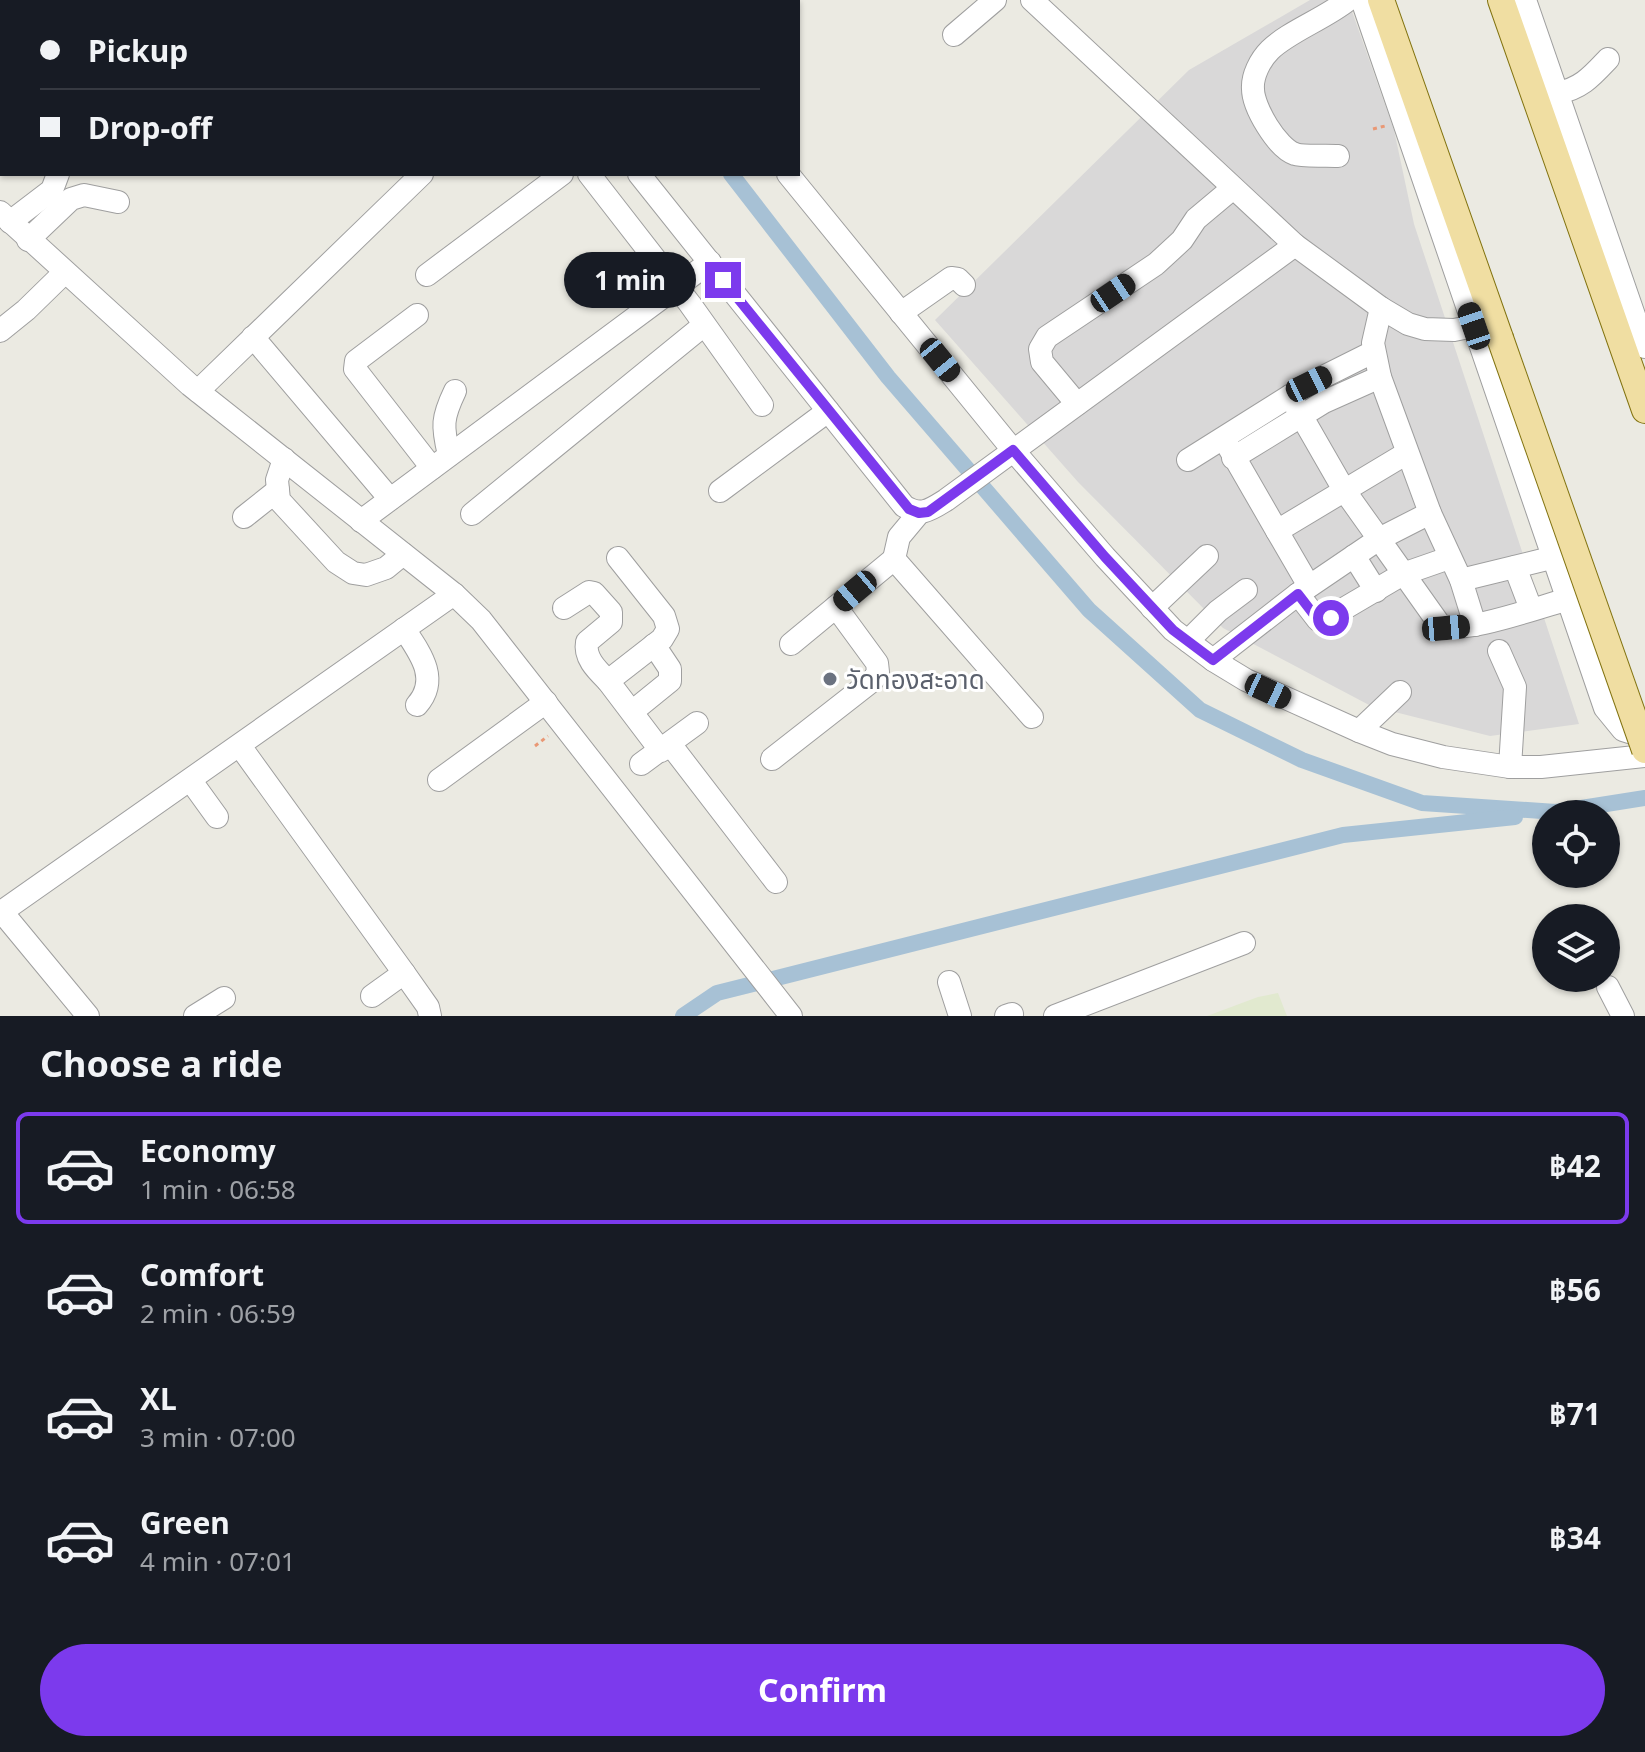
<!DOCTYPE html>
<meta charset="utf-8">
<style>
:root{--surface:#171b24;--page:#242831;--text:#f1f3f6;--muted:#9ea1a6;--line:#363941;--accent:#7c3aed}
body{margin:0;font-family:"Noto Sans","Noto Sans Thai",sans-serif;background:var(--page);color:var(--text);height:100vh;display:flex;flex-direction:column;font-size:30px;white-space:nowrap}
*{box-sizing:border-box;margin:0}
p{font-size:26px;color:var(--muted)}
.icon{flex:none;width:44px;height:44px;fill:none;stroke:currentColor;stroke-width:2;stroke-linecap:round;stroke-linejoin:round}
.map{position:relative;height:1016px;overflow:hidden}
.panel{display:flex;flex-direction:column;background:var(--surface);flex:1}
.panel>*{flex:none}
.banner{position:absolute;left:0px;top:0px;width:800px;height:176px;box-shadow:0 2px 6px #0004;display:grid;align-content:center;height:176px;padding:0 40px;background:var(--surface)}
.tools{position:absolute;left:1532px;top:800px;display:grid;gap:16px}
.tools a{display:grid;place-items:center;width:88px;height:88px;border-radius:50%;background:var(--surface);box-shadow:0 2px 6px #0004;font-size:40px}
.end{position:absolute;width:36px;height:36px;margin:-18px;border:10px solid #7c3aed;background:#fff;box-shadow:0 0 0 4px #fff}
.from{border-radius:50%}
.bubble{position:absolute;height:56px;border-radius:28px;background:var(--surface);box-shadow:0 2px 6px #0004;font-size:26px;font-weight:700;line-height:56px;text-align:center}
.car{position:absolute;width:24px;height:48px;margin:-24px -12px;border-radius:10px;box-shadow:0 0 6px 2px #0007;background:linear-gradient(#222 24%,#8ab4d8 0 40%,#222 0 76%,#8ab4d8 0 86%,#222 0)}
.banner b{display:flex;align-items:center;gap:28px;height:76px;font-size:30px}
.banner b+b{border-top:2px solid var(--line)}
.banner i{width:20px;height:20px;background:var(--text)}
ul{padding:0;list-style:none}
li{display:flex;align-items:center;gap:24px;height:112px;margin:0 16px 12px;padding:0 24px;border:4px solid transparent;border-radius:12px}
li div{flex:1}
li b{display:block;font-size:30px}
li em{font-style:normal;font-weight:700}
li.active{border-color:var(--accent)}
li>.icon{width:72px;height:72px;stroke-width:1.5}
h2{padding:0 40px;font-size:36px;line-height:96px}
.primary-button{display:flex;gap:16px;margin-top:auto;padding:16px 40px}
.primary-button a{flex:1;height:92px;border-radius:48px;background:var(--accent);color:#fff;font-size:32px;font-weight:700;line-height:92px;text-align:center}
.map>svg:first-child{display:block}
.residential{fill:#d9d8d8}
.farmland{fill:#e1e9cf}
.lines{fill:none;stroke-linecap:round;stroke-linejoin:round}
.canal{stroke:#a7c1d5;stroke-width:16}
.minor-casing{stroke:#9f9f9f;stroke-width:24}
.major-casing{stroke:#827310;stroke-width:28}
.path{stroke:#e99875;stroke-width:3;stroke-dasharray:4 4;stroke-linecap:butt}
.minor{stroke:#fff;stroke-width:22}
.major{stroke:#f0dea2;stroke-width:26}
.major-bridge-casing{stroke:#827310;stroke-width:28;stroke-linecap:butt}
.major-bridge{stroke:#f0dea2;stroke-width:26}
.route{stroke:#7c3aed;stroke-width:10}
.worship-dot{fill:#6b7280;stroke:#fff;stroke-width:3}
.labels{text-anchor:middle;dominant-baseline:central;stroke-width:6;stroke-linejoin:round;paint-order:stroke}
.worship-label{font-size:26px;fill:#5b616d;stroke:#fff;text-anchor:start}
</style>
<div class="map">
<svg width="1645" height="1016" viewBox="0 0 1645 1016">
<rect width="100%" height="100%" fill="#ebeae2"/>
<path class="residential" d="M1310 0H1348L1394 130 1414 224 1579 724 1490 736 1371 706 1223 628 1078 482 935 320 1189 70Z"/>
<path class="farmland" d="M1278 993 1287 1016H1207L1258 997Z"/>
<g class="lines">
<g class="canal">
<path d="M586 0 588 2"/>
<path d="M731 174 888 377 1089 610 1200 710 1302 760 1422 803 1556 812 1645 798"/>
<path d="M683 1016 717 993 1343 835 1515 817"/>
</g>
<g class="minor-casing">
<g id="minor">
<path d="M504 0 505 2"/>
<path d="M643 0 645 2"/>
<path d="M1032 0 1295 245 1381 308 1408 324 1425 329 1454 330 1474 326"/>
<path d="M1362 0 1605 708 1623 730 1645 737"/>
<path d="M1525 0 1645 347"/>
<path d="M134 2 136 0"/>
<path d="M172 2 174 0"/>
<path d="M954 35 995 0"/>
<path d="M1557 93C1581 89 1592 76 1608 59"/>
<path d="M0 103 2 101"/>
<path d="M0 135 2 133"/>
<path d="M1338 156C1326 155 1303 157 1295 154 1277 148 1253 107 1253 89 1252 76 1260 60 1270 50 1288 32 1326 18 1348 0"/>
<path d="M589 174 690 304 762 405"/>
<path d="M639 174 904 506C921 517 930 510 946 500L1295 245"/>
<path d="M788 174 1013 450 1105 557 1173 630 1213 660 1246 680 1359 731 1392 744 1443 757 1510 767H1541L1645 756"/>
<path d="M0 212 190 385 454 594 481 620 791 1016"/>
<path d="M10 222 52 190 58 174"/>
<path d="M28 240 71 199 84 195 118 202"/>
<path d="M427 275 562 174"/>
<path d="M1381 308 1373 343 1380 377 1430 513 1461 580 1475 625"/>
<path d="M901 313 951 278 958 279 964 285"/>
<path d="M417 315 356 361 355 369 432 468"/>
<path d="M0 331 26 310 65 272"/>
<path d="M253 337 390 499"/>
<path d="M198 391 422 174"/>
<path d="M1077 404 1042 362 1040 349 1047 337 1156 264 1182 240 1196 219 1233 188"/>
<path d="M1224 439 1277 531 1407 453"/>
<path d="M449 455C442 426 442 418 455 391"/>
<path d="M1233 458 1324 402 1380 377"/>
<path d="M284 459 277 480 279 500 336 562 353 573 366 575 386 568 403 554"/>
<path d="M1188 460 1309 384 1373 352"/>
<path d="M720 491 828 411"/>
<path d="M919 513 899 537 894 559 1032 717"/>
<path d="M1430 513 1379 539 1440 625C1464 635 1541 606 1569 599"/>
<path d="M472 514 704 325"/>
<path d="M244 517 278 490"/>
<path d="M361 521 710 262"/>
<path d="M1277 531 1309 586"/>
<path d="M1354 556 1376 591"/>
<path d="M618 558 664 616 668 629 662 639 608 681 661 751"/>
<path d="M1515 567 1531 609"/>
<path d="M1461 580 1555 557"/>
<path d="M1298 594 1318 620 1323 621 1403 574 1449 558"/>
<path d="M564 608 589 592 594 593 611 612V622L587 642C584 658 597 670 608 681"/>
<path d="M1152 608 1207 556"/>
<path d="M404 629C420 653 440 679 417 705"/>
<path d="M1188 641 1218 611 1246 590"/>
<path d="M791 644 894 559"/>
<path d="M1499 651 1515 687 1510 767"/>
<path d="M1213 660 1298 594 1379 539 1344 490 1290 396"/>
<path d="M633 711 670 681V669L654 645"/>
<path d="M1359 731 1400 692"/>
<path d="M670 744 776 882"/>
<path d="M240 746 404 973 428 1007 430 1016"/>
<path d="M772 759 873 680 878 672 877 663 836 607"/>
<path d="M641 764 697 723"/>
<path d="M439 780 546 702"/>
<path d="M191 781 217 817"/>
<path d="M2 912 88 1016"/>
<path d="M0 913 454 594"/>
<path d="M949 982 960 1016"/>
<path d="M1608 987 1623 1016"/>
<path d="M372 996 404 973"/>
<path d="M195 1016 224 998"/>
<path d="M1006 1016 1012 1014"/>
<path d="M1055 1016 1244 943"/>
</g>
</g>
<g class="major-casing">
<g id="major">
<path d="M1381 0 1500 338"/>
<path d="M1501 0 1645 410"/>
</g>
</g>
<g class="path">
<path d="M1373 129 1385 126"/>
<path d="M535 746 548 736"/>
</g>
<use href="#minor" class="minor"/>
<use href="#major" class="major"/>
<g class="major-bridge-casing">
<path id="major-bridge" d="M1500 338 1645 750"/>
</g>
<use href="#major-bridge" class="major-bridge"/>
</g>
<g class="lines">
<path class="route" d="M723 280 909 509 919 513 928 512 1013 450 1105 557 1173 630 1213 660 1298 594 1318 620 1331 618"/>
</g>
<circle class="worship-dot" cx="830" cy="679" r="8"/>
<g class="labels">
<g class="worship-label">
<text x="846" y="679">วัดทองสะอาด</text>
</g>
</g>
</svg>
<div class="tools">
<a><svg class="icon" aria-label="locate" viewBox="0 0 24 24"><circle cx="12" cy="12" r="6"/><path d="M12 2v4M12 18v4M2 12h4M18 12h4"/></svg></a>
<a><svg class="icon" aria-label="layers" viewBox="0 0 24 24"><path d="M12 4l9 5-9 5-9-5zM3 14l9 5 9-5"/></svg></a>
</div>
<i class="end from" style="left:1331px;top:618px"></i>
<i class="end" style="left:723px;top:280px"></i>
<div class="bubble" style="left:564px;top:252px;width:132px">1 min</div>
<i class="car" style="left:1113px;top:293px;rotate:56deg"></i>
<i class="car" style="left:1474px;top:326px;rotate:341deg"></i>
<i class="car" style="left:940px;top:360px;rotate:141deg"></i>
<i class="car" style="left:1309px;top:384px;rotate:64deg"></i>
<i class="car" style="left:855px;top:591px;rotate:230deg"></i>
<i class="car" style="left:1446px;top:628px;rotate:85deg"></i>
<i class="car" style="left:1268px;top:691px;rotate:115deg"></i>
<div class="banner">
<b><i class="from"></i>Pickup</b>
<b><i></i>Drop-off</b>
</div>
</div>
<section class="panel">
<h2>Choose a ride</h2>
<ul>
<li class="active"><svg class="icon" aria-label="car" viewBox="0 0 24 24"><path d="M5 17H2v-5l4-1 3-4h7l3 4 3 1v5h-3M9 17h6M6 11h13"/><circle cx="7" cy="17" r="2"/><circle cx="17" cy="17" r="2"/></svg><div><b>Economy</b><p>1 min · 06:58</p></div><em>฿42</em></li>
<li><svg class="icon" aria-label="car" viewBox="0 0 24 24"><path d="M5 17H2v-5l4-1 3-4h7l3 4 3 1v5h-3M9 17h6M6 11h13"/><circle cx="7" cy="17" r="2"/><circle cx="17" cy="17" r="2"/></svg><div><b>Comfort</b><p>2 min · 06:59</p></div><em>฿56</em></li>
<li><svg class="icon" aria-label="car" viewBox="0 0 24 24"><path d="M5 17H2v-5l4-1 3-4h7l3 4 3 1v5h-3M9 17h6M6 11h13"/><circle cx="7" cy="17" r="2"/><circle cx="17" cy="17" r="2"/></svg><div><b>XL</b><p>3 min · 07:00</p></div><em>฿71</em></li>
<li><svg class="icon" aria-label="car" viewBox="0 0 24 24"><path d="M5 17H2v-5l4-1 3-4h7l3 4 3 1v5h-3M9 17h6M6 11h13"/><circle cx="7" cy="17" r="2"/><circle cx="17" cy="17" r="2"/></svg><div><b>Green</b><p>4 min · 07:01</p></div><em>฿34</em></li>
</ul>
<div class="primary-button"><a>Confirm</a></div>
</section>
